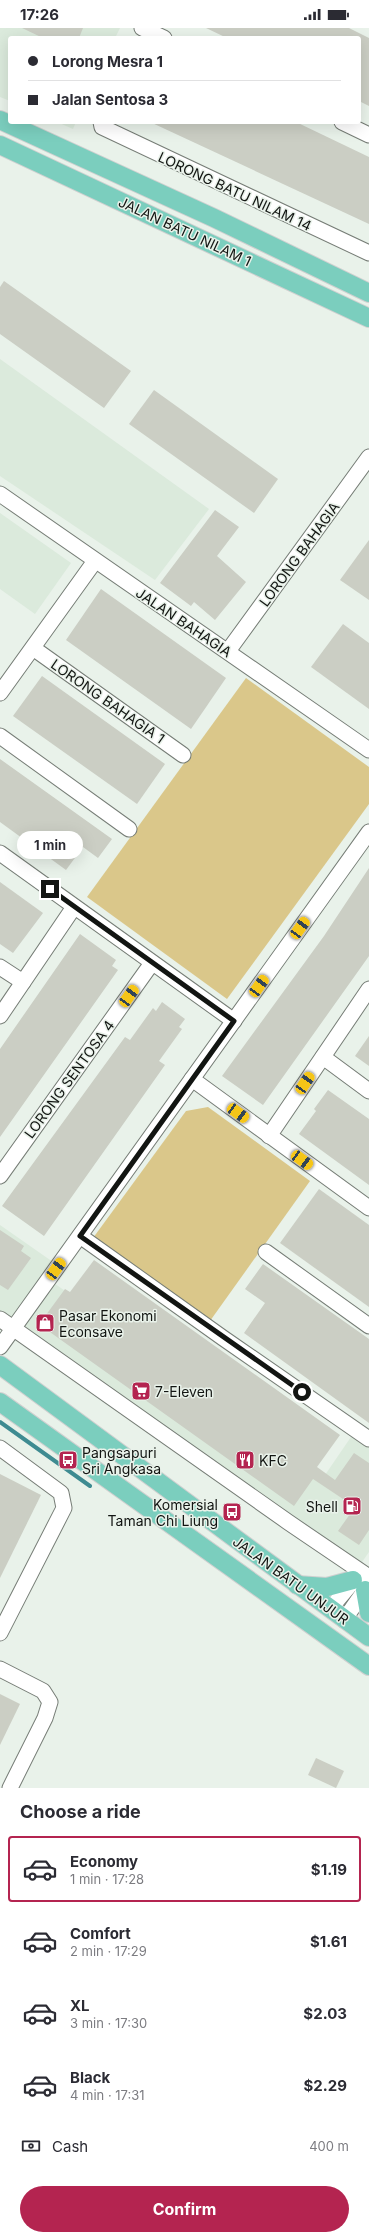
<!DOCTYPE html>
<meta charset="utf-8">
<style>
:root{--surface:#fff;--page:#f7f7f7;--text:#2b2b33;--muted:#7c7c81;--line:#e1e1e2;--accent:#b42450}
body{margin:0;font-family:Inter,sans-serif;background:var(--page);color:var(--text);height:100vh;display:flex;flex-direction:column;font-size:15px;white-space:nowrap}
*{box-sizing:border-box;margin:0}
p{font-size:13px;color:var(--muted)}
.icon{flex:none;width:22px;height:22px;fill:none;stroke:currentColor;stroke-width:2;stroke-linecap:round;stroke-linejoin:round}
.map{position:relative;height:1760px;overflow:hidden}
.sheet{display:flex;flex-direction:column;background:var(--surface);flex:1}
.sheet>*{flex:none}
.hud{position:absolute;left:8px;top:8px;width:353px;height:88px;border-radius:4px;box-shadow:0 4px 16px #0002;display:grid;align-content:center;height:88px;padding:0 20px;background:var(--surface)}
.end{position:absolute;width:18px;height:18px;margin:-9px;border:5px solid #121512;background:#fff;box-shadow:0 0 0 2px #fff}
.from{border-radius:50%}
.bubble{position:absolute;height:28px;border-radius:14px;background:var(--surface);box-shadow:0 4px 16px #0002;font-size:13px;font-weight:700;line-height:28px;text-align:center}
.car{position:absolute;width:12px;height:24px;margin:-12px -6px;border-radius:5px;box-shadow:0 0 3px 1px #0007;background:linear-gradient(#f5c518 24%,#345 0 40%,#f5c518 0 76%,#345 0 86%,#f5c518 0)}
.hud b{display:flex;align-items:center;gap:14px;height:38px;font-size:15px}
.hud b+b{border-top:1px solid var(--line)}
.hud i{width:10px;height:10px;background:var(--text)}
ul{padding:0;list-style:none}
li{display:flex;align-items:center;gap:12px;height:66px;margin:0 8px 6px;padding:0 12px;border:2px solid transparent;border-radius:4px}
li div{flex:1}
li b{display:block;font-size:15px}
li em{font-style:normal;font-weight:700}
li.active{border-color:var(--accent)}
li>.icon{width:36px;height:36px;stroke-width:1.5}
h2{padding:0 20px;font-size:18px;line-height:48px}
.pay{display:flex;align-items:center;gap:10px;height:44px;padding:0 20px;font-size:15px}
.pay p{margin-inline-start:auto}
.primary-button{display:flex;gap:8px;margin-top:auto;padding:8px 20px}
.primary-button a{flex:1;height:46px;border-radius:24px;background:var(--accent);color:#fff;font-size:16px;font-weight:700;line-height:46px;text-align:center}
.status{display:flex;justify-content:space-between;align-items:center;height:28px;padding:0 20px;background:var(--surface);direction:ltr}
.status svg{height:11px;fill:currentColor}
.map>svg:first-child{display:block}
.built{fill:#dbeadc}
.green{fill:#dac78a}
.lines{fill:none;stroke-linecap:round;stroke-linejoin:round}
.stream{stroke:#3e8b91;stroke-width:4}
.building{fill:#cbcec4}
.minor-casing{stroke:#767d76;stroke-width:17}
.major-casing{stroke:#d0d0d0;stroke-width:20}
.minor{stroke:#fff;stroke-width:15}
.major{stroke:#7bcebe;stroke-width:18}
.route{stroke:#121512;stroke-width:5}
.labels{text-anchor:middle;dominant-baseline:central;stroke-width:3;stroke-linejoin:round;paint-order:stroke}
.street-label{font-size:14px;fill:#121512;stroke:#e9f2ea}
.poi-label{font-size:14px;fill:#121512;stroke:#e9f2ea;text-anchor:start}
</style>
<div class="status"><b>17:26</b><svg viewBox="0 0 49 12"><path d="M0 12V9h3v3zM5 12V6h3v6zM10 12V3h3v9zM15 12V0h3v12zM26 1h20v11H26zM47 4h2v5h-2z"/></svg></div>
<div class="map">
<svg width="369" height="1760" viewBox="0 0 369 1760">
<rect width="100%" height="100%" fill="#e9f2ea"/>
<g class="built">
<path d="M0 0H120L115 10H10V73L0 69Z"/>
<path d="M57 94H76L73 101Z"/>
<path d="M0 331 209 481 155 552 0 448Z"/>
<path d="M0 485 71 535 35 586 0 561Z"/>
<path d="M0 1197 53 1234 44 1248 325 1447 353 1406 369 1418V1524L360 1537 0 1285Z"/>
</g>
<g class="green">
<path d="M246 650 369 739V776L227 971 87 869Z"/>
<path d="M208 1079 310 1153 210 1293 93 1210 186 1083Z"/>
</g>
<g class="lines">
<path class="stream" d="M0 1394 90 1458"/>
</g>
<g class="building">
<path d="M22 0H83L79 10H43Z"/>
<path d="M206 0H349L369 10V78L359 73V10H227Z"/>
<path d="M150 94H296L369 129V196Z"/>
<path d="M4 253 131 343 104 380 0 306V259Z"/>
<path d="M154 362 278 451 254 485 129 396Z"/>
<path d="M215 482 239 499 217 528 246 554 215 592 194 574 191 578 160 555Z"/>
<path d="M369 512V572L340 552Z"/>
<path d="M101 561 226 650 191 701 66 612Z"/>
<path d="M343 596 369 615V681L311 639Z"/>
<path d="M42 648 165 736 137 776 13 688Z"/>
<path d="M0 731 112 811 98 830 83 819 66 842 0 794Z"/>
<path d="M369 840V928L263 1077 222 1048 324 908Z"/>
<path d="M0 854 43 885 13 925 0 916Z"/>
<path d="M80 906 116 932 112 938 118 942 0 1109V1021Z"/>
<path d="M162 974 185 991 179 999 182 1001 159 1033 165 1037 44 1208 2 1178 125 1009 130 1012 153 980 156 983Z"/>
<path d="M369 1008V1038L355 1028Z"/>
<path d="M328 1062 369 1091V1157L299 1106 316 1083 314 1081Z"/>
<path d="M319 1161 369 1197V1279L280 1215Z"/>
<path d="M0 1202 24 1218 21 1223 31 1230 8 1262 0 1257Z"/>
<path d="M94 1232 340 1407 317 1439 335 1452 354 1425 369 1435V1502L359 1517 338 1503 355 1479 313 1451 294 1478 47 1302 43 1291 65 1261 70 1264Z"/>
<path d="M263 1236 369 1311V1395L244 1305 265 1275 245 1261Z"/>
<path d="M0 1446 41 1467 0 1550Z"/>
<path d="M0 1666 20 1676 0 1717Z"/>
<path d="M316 1730 344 1743 336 1760 308 1747Z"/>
</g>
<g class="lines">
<g class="minor-casing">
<g id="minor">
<path d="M142 0 164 10"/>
<path d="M101 94 102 99 369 225"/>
<path d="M342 94 369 107"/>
<path d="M0 466 369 722"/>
<path d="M33 620 183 727"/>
<path d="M228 623 369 429"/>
<path d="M0 665 95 533"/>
<path d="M0 708 129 801"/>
<path d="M0 825 234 993"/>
<path d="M0 939 23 954"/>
<path d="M0 988 74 879"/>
<path d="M323 1029 369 1063"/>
<path d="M192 1051 369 1180"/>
<path d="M269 1108 369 961"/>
<path d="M0 1148 152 935"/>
<path d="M80 1208 223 1310 369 1411"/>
<path d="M266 1224 369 1298"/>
<path d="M0 1291 288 1494 366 1547"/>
<path d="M0 1319 369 804"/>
<path d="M0 1420 61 1465 64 1480 0 1605"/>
<path d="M330 1581 357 1549"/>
<path d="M344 1592 365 1562 367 1556"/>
<path d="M0 1641 43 1663 50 1674 45 1690 10 1760"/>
</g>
</g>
<g class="major-casing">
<g id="major">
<path d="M0 92 214 190 369 265"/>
<path d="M0 117 369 290"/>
<path d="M0 1337 369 1609"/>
<path d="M0 1374 369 1638"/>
<path d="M297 1557 327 1559 353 1552"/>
<path d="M365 1562 369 1585"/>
</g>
</g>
<use href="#minor" class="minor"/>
<use href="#major" class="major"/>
</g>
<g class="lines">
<path class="route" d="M50 861 234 993 80 1208 302 1364"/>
</g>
<defs>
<g id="shop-square" transform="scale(1)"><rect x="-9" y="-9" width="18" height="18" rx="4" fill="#b42450" stroke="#e9f2ea"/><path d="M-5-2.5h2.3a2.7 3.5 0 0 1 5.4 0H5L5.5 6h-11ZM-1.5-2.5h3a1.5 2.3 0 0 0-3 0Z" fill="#fff"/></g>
<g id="supermarket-square" transform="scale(1)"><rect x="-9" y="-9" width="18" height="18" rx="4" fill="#b42450" stroke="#e9f2ea"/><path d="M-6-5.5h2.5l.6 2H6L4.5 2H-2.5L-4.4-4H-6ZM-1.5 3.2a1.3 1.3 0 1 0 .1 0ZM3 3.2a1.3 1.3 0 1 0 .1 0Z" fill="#fff"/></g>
<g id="bus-square" transform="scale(1)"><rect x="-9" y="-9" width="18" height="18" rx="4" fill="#b42450" stroke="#e9f2ea"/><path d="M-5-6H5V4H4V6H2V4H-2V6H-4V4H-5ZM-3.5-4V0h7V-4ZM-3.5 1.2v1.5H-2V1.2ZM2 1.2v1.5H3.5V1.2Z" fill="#fff"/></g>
<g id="restaurant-square" transform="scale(1)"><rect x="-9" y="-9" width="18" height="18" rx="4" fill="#b42450" stroke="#e9f2ea"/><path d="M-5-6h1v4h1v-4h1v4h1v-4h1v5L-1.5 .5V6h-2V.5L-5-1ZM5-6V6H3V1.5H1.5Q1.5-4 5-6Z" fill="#fff"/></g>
<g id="fuel-square" transform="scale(1)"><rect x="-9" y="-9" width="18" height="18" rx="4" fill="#b42450" stroke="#e9f2ea"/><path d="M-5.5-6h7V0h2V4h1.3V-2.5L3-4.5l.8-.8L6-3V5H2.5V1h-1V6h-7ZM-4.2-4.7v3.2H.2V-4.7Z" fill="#fff"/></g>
</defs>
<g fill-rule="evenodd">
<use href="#shop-square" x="45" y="1295"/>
<use href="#supermarket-square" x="141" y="1363"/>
<use href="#bus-square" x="68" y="1432"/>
<use href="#restaurant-square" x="245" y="1432"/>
<use href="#fuel-square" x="352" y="1478"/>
<use href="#bus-square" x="232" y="1484"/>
</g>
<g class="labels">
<g class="street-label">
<text transform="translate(235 163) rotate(25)">LORONG BATU NILAM 14</text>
<text transform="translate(185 203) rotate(25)">JALAN BATU NILAM 1</text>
<text transform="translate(299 526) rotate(-54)">LORONG BAHAGIA</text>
<text transform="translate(184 594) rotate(34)">JALAN BAHAGIA</text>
<text transform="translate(108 673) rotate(35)">LORONG BAHAGIA 1</text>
<text transform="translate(69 1051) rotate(-54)">LORONG SENTOSA 4</text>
<text transform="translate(291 1552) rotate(36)">JALAN BATU UNJUR</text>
</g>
<g class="poi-label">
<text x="59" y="1287">Pasar Ekonomi<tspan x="59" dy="16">Econsave</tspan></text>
<text x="155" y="1363">7-Eleven</text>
<text x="82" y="1424">Pangsapuri<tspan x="82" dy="16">Sri Angkasa</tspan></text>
<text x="259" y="1432">KFC</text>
<text x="218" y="1476" text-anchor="end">Komersial<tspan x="218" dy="16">Taman Chi Liung</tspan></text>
<text x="338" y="1478" text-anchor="end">Shell</text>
</g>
</g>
</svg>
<i class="end from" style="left:302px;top:1364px"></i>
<i class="end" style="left:50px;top:861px"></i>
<div class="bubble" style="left:17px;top:803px;width:66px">1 min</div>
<i class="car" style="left:300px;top:900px;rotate:36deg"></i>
<i class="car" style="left:259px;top:958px;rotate:36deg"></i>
<i class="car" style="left:129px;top:968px;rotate:36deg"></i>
<i class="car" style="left:305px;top:1055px;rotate:34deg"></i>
<i class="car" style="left:238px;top:1085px;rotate:126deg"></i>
<i class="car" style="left:302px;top:1132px;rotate:126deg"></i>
<i class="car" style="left:56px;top:1241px;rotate:36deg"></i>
<div class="hud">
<b><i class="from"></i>Lorong Mesra 1</b>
<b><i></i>Jalan Sentosa 3</b>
</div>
</div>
<section class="sheet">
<h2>Choose a ride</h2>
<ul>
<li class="active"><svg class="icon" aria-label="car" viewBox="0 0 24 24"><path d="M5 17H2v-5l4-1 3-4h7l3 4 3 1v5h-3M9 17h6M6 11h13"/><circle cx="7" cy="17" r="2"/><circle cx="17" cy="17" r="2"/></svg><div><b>Economy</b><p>1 min · 17:28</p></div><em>$1.19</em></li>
<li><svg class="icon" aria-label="car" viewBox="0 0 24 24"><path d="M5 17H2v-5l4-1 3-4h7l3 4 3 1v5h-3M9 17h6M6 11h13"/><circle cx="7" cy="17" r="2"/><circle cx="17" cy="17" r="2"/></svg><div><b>Comfort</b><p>2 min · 17:29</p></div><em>$1.61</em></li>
<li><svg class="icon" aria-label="car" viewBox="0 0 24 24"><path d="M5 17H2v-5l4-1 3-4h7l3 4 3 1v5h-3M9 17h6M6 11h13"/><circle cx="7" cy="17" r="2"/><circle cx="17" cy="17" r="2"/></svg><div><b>XL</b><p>3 min · 17:30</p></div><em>$2.03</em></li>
<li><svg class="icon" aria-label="car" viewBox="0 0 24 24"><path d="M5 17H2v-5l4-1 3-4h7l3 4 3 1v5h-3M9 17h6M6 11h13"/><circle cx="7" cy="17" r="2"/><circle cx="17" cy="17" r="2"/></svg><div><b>Black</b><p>4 min · 17:31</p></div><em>$2.29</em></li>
</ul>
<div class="pay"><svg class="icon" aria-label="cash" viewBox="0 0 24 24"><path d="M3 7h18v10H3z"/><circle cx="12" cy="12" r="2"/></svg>Cash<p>400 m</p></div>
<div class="primary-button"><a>Confirm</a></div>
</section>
